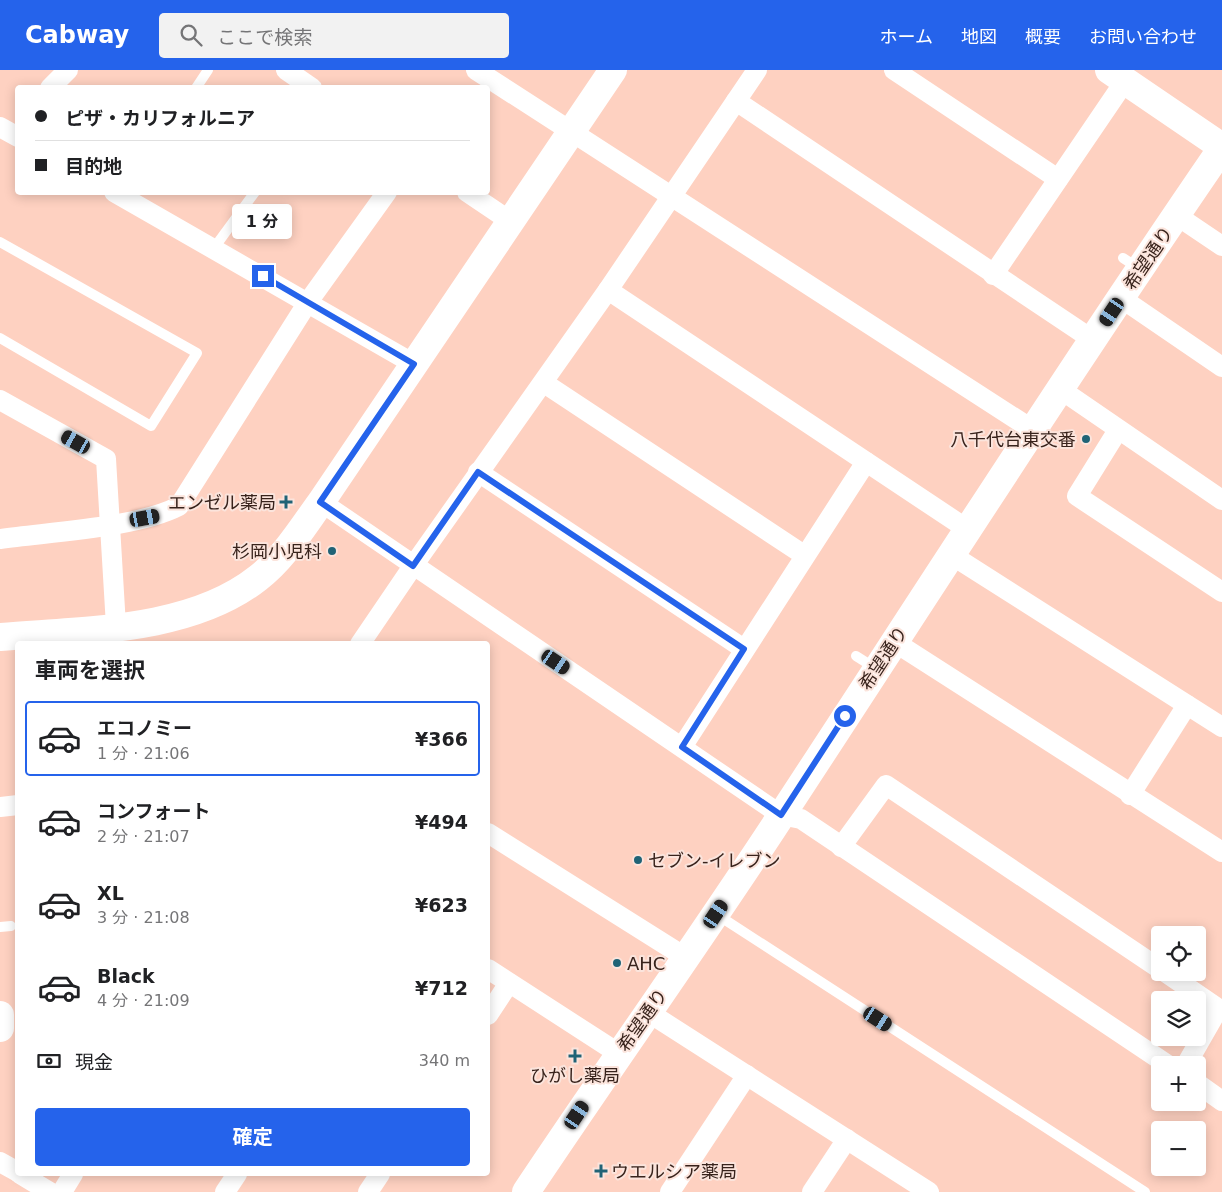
<!DOCTYPE html>
<html lang="ja">
<meta charset="utf-8">
<style>
:root{--surface:#fff;--page:#f2f2f2;--text:#202124;--muted:#757577;--line:#e0e0e0;--accent:#2563eb}
body{margin:0;font-family:"DejaVu Sans","Noto Sans JP",sans-serif;background:var(--page);color:var(--text);height:100vh;display:flex;flex-direction:column;font-size:19px;white-space:nowrap}
*{box-sizing:border-box;margin:0}
p{font-size:16px;color:var(--muted)}
.icon{flex:none;width:28px;height:28px;fill:none;stroke:currentColor;stroke-width:2;stroke-linecap:round;stroke-linejoin:round}
.map{position:relative;flex:1;overflow:hidden}
.side{position:absolute;left:15px;top:571px;width:475px;height:535px;display:flex;flex-direction:column;background:var(--surface);border-radius:5px;box-shadow:0 2px 12px #0003}
.side>*{flex:none}
.guide{position:absolute;left:15px;top:15px;width:475px;height:110px;border-radius:5px;box-shadow:0 2px 12px #0003;display:grid;align-content:center;height:110px;padding:0 20px;background:var(--surface)}
.tools{position:absolute;left:1151px;top:856px;display:grid;gap:10px}
.tools a{display:grid;place-items:center;width:55px;height:55px;border-radius:5px;background:var(--surface);box-shadow:0 2px 12px #0003;font-size:25px}
.end{position:absolute;width:22px;height:22px;margin:-11px;border:6px solid #2563eb;background:#fff;box-shadow:0 0 0 2px #fff}
.from{border-radius:50%}
.bubble{position:absolute;height:35px;border-radius:5px;background:var(--surface);box-shadow:0 2px 12px #0003;font-size:16px;font-weight:700;line-height:35px;text-align:center}
.car{position:absolute;width:15px;height:30px;margin:-15px -8px;border-radius:6px;box-shadow:0 0 4px 1px #0007;background:linear-gradient(#222 24%,#8ab4d8 0 40%,#222 0 76%,#8ab4d8 0 86%,#222 0)}
.guide b{display:flex;align-items:center;gap:18px;height:48px;font-size:19px}
.guide b+b{border-top:1px solid var(--line)}
.guide i{width:12px;height:12px;background:var(--text)}
ul{padding:0;list-style:none}
li{display:flex;align-items:center;gap:15px;height:75px;margin:0 10px 8px;padding:0 10px;border:2px solid transparent;border-radius:5px}
li div{flex:1}
li b{display:block;font-size:19px}
li em{font-style:normal;font-weight:700}
li.on{border-color:var(--accent)}
li>.icon{width:45px;height:45px;stroke-width:1.5}
h2{padding:0 20px;font-size:22px;line-height:60px}
.pay{display:flex;align-items:center;gap:12px;height:55px;padding:0 20px;font-size:19px}
.pay p{margin-inline-start:auto}
.primary-button{display:flex;gap:10px;margin-top:auto;padding:10px 20px}
.primary-button a{flex:1;height:58px;border-radius:5px;background:var(--accent);color:#fff;font-size:20px;font-weight:700;line-height:58px;text-align:center}
header{display:flex;align-items:center;gap:30px;box-sizing:border-box;height:70px;padding:0 25px;background:var(--accent);color:#fff}
header strong{font-size:24px}
nav{display:flex;gap:28px;margin-inline-start:auto;font-size:18px}
.search{width:350px;height:45px;background:var(--page);display:flex;align-items:center;gap:12px;box-sizing:border-box;padding:0 18px;border-radius:5px;color:var(--muted);font-size:19px}
.map>svg:first-child{display:block}
.lines{fill:none;stroke-linecap:round;stroke-linejoin:round}
.lane{stroke:#fff;stroke-width:10}
.street{stroke:#fff;stroke-width:20}
.secondary{stroke:#fff;stroke-width:28}
.route{stroke:#2563eb;stroke-width:6}
.poi-dot{fill:#206376;stroke:#fbe4dc;stroke-width:2}
.labels{text-anchor:middle;dominant-baseline:central;stroke-width:4;stroke-linejoin:round;paint-order:stroke}
.street-label{font-size:18px;fill:#38231c;stroke:#fbe4dc}
.poi-label{font-size:18px;fill:#38231c;stroke:#fbe4dc;text-anchor:end}
</style>
<header>
<strong>Cabway</strong>
<div class="search"><svg class="icon" aria-label="search" viewBox="0 0 24 24"><circle cx="10" cy="10" r="6"/><path d="M15 15l6 6"/></svg>ここで検索</div>
<nav><a>ホーム</a><a>地図</a><a>概要</a><a>お問い合わせ</a></nav>
</header>
<div class="map">
<svg width="1222" height="1122" viewBox="0 0 1222 1122">
<rect width="100%" height="100%" fill="#fed1c1"/>
<g class="lines">
<g class="lane">
<path d="M196 18 208 0"/>
<path d="M0 172 197 283 151 356 0 268"/>
<path d="M214 178 255 122"/>
<path d="M1123 188 1140 199"/>
<path d="M856 586 875 598"/>
<path d="M716 844 1145 1122"/>
<path d="M0 857 11 856"/>
</g>
<g class="street">
<path d="M286 0 312 18"/>
<path d="M476 0 1033 360"/>
<path d="M894 0 1058 109"/>
<path d="M50 18 68 0"/>
<path d="M736 31 1093 270"/>
<path d="M0 57 18 67"/>
<path d="M114 122 414 294"/>
<path d="M467 122 510 151"/>
<path d="M1176 145 1222 176"/>
<path d="M993 205 1125 11"/>
<path d="M608 220 967 459"/>
<path d="M1121 228 1222 297"/>
<path d="M544 313 804 485"/>
<path d="M1060 319 1222 430"/>
<path d="M0 330 106 389 116 556"/>
<path d="M1118 360 1077 426 1222 522"/>
<path d="M478 402 744 579"/>
<path d="M321 432 781 745 801 749 1168 995"/>
<path d="M0 469C49 462 137 458 179 436L308 232 387 122"/>
<path d="M950 484 1222 657"/>
<path d="M893 571 1222 782"/>
<path d="M360 574 413 496 608 220 757 0"/>
<path d="M682 677 866 392"/>
<path d="M1130 725 1187 635"/>
<path d="M0 737 18 735"/>
<path d="M488 763 685 887"/>
<path d="M841 777 886 715 1160 899"/>
<path d="M488 899 618 983"/>
<path d="M1165 902 1222 941"/>
<path d="M648 942 929 1122"/>
<path d="M488 945 509 913"/>
<path d="M1186 995 1218 939"/>
<path d="M1198 1014 1222 1031"/>
<path d="M0 1092 18 1102"/>
<path d="M20 1104 50 1122"/>
<path d="M62 1122 73 1104"/>
<path d="M225 1122 237 1104"/>
<path d="M368 1122 380 1104"/>
<path d="M670 1122 747 1005"/>
<path d="M812 1122 847 1069"/>
</g>
<g class="secondary">
<path d="M1109 0 1222 77"/>
<path d="M0 567C83 560 190 562 258 508 284 488 302 458 321 432L613 0"/>
<path d="M0 945V958"/>
<path d="M526 1122C610 996 698 873 781 746 927 523 1071 298 1222 78"/>
</g>
</g>
<g class="lines">
<path class="route" d="M263 206 414 294 320 432 413 496 478 402 744 579 682 677 781 745 845 646"/>
</g>
<g class="poi-dot">
<circle cx="1086" cy="369" r="5"/>
<path d="M283.5 424.5h5v5h5v5h-5v5h-5v-5h-5v-5h5z"/>
<circle cx="332" cy="481" r="5"/>
<circle cx="638" cy="790" r="5"/>
<circle cx="617" cy="893" r="5"/>
<path d="M572.5 978.5h5v5h5v5h-5v5h-5v-5h-5v-5h5z"/>
<path d="M598.5 1093.5h5v5h5v5h-5v5h-5v-5h-5v-5h5z"/>
</g>
<g class="labels">
<g class="street-label">
<text transform="translate(1148 188) rotate(-56)">希望通り</text>
<text transform="translate(883 588) rotate(-57)">希望通り</text>
<text transform="translate(642 950) rotate(-55)">希望通り</text>
</g>
<g class="poi-label">
<text x="1076" y="369">八千代台東交番</text>
<text x="276" y="432">エンゼル薬局</text>
<text x="322" y="481">杉岡小児科</text>
<text x="648" y="790" text-anchor="start">セブン-イレブン</text>
<text x="627" y="893" text-anchor="start">AHC</text>
<text x="575" y="1005" text-anchor="middle">ひがし薬局</text>
<text x="611" y="1101" text-anchor="start">ウエルシア薬局</text>
</g>
</g>
</svg>
<div class="tools">
<a><svg class="icon" aria-label="locate" viewBox="0 0 24 24"><circle cx="12" cy="12" r="6"/><path d="M12 2v4M12 18v4M2 12h4M18 12h4"/></svg></a>
<a><svg class="icon" aria-label="layers" viewBox="0 0 24 24"><path d="M12 4l9 5-9 5-9-5zM3 14l9 5 9-5"/></svg></a>
<a>+</a>
<a>−</a>
</div>
<i class="end from" style="left:845px;top:646px"></i>
<i class="end" style="left:263px;top:206px"></i>
<div class="bubble" style="left:232px;top:134px;width:60px">1 分</div>
<i class="car" style="left:1112px;top:242px;rotate:214deg"></i>
<i class="car" style="left:76px;top:372px;rotate:299deg"></i>
<i class="car" style="left:145px;top:448px;rotate:80deg"></i>
<i class="car" style="left:556px;top:592px;rotate:124deg"></i>
<i class="car" style="left:716px;top:844px;rotate:34deg"></i>
<i class="car" style="left:878px;top:949px;rotate:123deg"></i>
<i class="car" style="left:577px;top:1045px;rotate:34deg"></i>
<div class="guide">
<b><i class="from"></i>ピザ・カリフォルニア</b>
<b><i></i>目的地</b>
</div>
<section class="side">
<h2>車両を選択</h2>
<ul>
<li class="on"><svg class="icon" aria-label="car" viewBox="0 0 24 24"><path d="M5 17H2v-5l4-1 3-4h7l3 4 3 1v5h-3M9 17h6M6 11h13"/><circle cx="7" cy="17" r="2"/><circle cx="17" cy="17" r="2"/></svg><div><b>エコノミー</b><p>1 分 · 21:06</p></div><em>¥366</em></li>
<li><svg class="icon" aria-label="car" viewBox="0 0 24 24"><path d="M5 17H2v-5l4-1 3-4h7l3 4 3 1v5h-3M9 17h6M6 11h13"/><circle cx="7" cy="17" r="2"/><circle cx="17" cy="17" r="2"/></svg><div><b>コンフォート</b><p>2 分 · 21:07</p></div><em>¥494</em></li>
<li><svg class="icon" aria-label="car" viewBox="0 0 24 24"><path d="M5 17H2v-5l4-1 3-4h7l3 4 3 1v5h-3M9 17h6M6 11h13"/><circle cx="7" cy="17" r="2"/><circle cx="17" cy="17" r="2"/></svg><div><b>XL</b><p>3 分 · 21:08</p></div><em>¥623</em></li>
<li><svg class="icon" aria-label="car" viewBox="0 0 24 24"><path d="M5 17H2v-5l4-1 3-4h7l3 4 3 1v5h-3M9 17h6M6 11h13"/><circle cx="7" cy="17" r="2"/><circle cx="17" cy="17" r="2"/></svg><div><b>Black</b><p>4 分 · 21:09</p></div><em>¥712</em></li>
</ul>
<div class="pay"><svg class="icon" aria-label="cash" viewBox="0 0 24 24"><path d="M3 7h18v10H3z"/><circle cx="12" cy="12" r="2"/></svg>現金<p>340 m</p></div>
<div class="primary-button"><a>確定</a></div>
</section>
</div>
